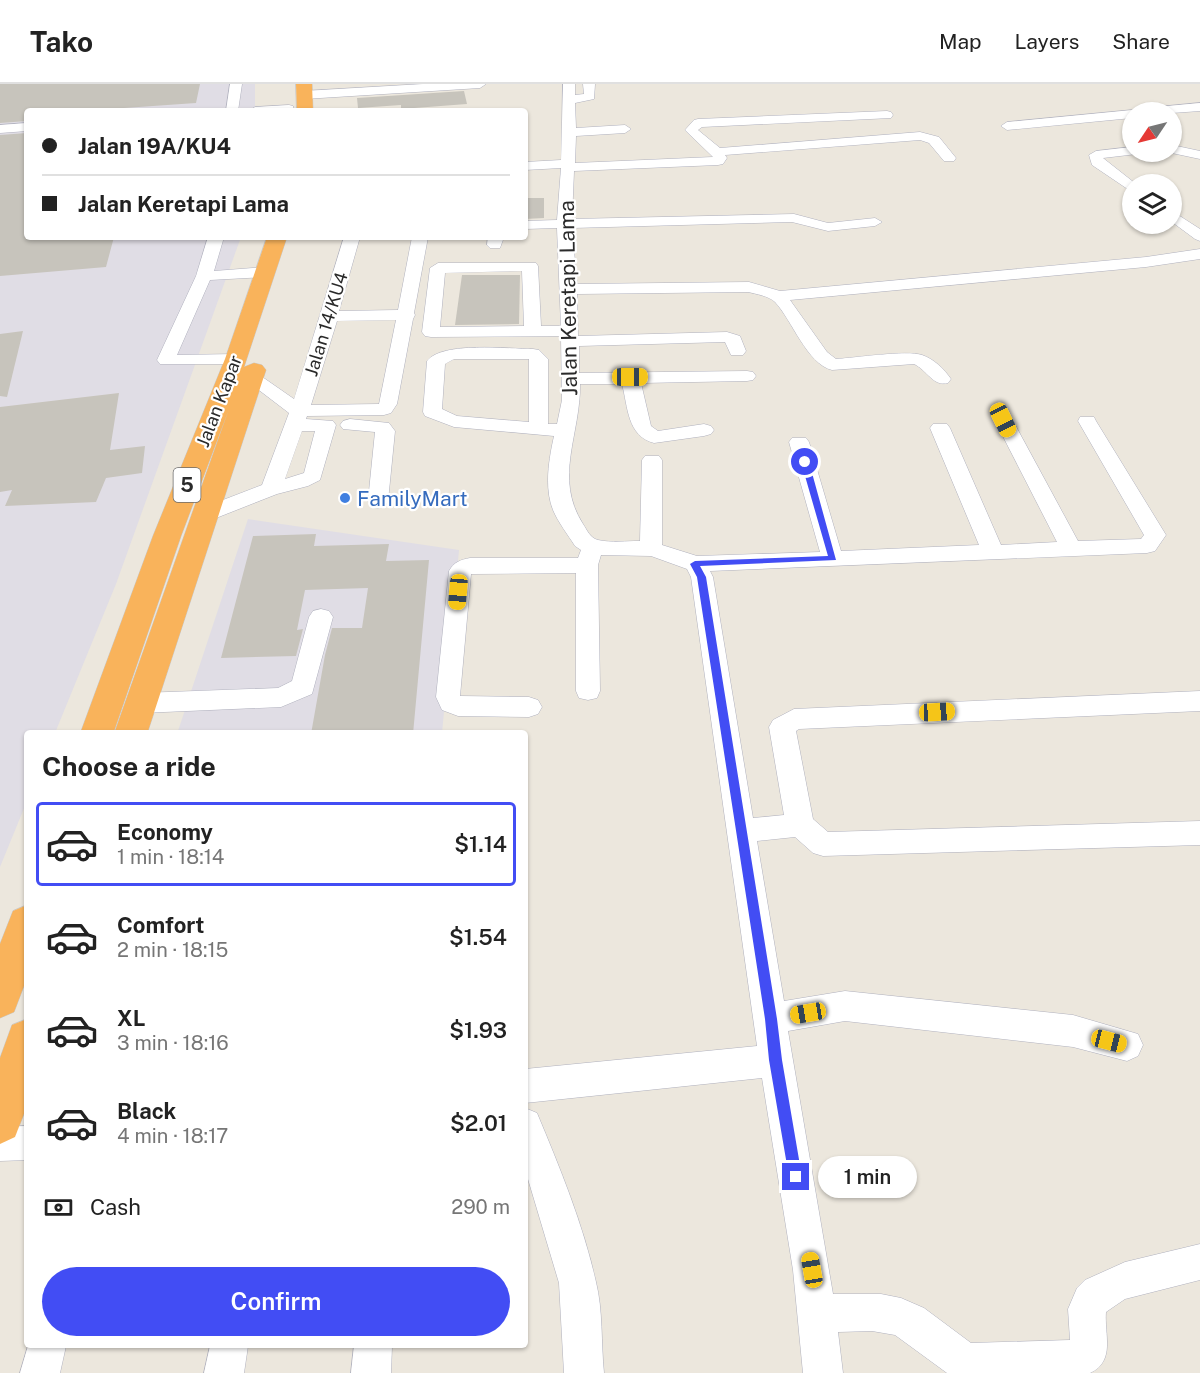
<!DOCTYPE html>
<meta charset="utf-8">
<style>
:root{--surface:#fff;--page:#f6f6f6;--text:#222;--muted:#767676;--line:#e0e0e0;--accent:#424df4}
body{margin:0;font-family:"Public Sans",sans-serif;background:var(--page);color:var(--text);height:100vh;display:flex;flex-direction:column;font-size:22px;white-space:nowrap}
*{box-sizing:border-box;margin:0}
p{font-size:20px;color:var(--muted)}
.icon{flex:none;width:33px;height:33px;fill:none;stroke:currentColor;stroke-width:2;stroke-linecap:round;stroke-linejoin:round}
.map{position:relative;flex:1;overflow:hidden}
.panel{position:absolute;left:24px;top:646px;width:504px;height:618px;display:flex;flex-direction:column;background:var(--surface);border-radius:6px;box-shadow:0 2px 4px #0004}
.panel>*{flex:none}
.banner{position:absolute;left:24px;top:24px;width:504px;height:132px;border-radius:6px;box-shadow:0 2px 4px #0004;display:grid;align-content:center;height:132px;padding:0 18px;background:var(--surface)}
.needle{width:39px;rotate:235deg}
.controls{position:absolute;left:1122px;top:18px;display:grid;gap:12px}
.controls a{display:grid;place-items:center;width:60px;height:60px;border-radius:50%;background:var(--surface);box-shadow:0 2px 4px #0004;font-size:30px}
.end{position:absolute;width:27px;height:27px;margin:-14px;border:8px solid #424df4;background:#fff;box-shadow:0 0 0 3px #fff}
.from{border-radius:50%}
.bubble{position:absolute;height:42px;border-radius:21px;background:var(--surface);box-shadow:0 2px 4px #0004;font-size:20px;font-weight:600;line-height:42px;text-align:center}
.car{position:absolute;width:18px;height:36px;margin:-18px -9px;border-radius:8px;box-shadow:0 0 4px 2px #0007;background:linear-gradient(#f5c518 24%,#345 0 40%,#f5c518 0 76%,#345 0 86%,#f5c518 0)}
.banner b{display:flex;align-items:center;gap:21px;height:57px;font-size:22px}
.banner b+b{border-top:2px solid var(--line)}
.banner i{width:15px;height:15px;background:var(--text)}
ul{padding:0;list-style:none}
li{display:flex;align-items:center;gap:18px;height:84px;margin:0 12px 9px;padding:0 6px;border:3px solid transparent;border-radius:6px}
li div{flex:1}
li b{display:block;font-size:22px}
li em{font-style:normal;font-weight:600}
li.selected{border-color:var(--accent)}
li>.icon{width:54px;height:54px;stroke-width:1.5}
h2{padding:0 18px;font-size:27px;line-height:72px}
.pay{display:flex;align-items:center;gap:15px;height:66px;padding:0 18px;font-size:22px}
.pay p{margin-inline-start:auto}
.primary-button{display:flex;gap:12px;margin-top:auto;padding:12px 18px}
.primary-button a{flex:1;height:69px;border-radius:36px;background:var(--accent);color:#fff;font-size:24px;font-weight:600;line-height:69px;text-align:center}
header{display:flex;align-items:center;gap:36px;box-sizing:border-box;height:84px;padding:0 30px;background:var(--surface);border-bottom:2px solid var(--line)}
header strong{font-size:28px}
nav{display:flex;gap:33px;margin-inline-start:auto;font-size:21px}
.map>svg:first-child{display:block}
.industrial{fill:#e0dde5}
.building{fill:#c7c4bc}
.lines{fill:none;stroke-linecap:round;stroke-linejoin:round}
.minor-casing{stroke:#b0b1be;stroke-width:1}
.highway-casing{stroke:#c8c8c8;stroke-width:1}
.minor{fill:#fff;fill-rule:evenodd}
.highway{fill:#f9b35b;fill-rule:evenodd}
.route{fill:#424df4}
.shop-dot{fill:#3f7fe0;stroke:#fff;stroke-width:2}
.labels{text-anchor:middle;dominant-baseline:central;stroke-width:4.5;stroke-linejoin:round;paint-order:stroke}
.far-street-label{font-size:18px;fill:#2a2a2a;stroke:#fff}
.shield{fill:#fff;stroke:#6a6a6a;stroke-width:1.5}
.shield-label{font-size:20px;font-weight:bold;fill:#2a2a2a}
.street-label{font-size:21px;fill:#2a2a2a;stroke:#fff}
.shop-label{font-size:21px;fill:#366cbe;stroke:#fff;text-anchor:start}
</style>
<header>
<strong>Tako</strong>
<nav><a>Map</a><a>Layers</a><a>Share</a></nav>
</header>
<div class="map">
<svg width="1200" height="1289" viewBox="0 0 1200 1289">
<rect width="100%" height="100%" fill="#ece7dd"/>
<g class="industrial">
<path d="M0 0H255V27H27V153H241L116 500 55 649 27 650V717L0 783Z"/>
<path d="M248 435 459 466 442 649 177 650Z"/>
</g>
<g class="building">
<path d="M0 0H200L196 19 81 27H27V37L0 39Z"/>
<path d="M464 7 467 20 401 25V21L358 24 357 14Z"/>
<path d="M27 49V153H114L106 183 0 192V51Z"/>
<path d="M525 114H544V134L525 135Z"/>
<path d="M462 191H520L519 240 455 241Z"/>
<path d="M23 247 7 313 0 312V250Z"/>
<path d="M119 309 110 366 145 362 142 389 106 394 96 418 5 422 12 406 0 408V323Z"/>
<path d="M316 450 314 462 389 460 386 477 429 476 413 650H311L325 571 332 544H362L368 504 305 506 297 546 303 545 296 572 221 574 253 452Z"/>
</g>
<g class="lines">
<g class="minor-casing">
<g id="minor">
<path d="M230 0H242L238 27H226Z"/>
<path d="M423 0H486L480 4 304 15 298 11 304 7Z"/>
<path d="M563 0H575V11L584 10 583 0H595L594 15 575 19 576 44 625 41 631 45 625 49 576 52 575 79 713 73 685 46 694 36 698 35 887 27 891 28 893 31 891 34 702 43 698 46 720 64 920 48 939 53 956 74 954 77H944L929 59 920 56 725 71 727 74 723 80 718 81 574 87 572 135 794 130 828 139 875 134 882 138 875 142 828 147 792 138 572 144 577 200 749 198 780 207 1146 173 1200 165V175L1146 183 790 216 827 268 836 275C855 274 906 266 922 271 934 275 944 285 951 295L948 299C933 303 927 286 914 280L832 286C807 280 792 236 775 218 769 212 756 210 748 208L577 210 578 252 727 248 740 252 746 267 743 271H731L725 258 579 262V289L747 287 753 288 756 292 753 296 747 297 641 299 651 342 658 347 704 340 711 342 714 346 711 350 704 352 654 359C627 352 628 323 622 300H580C581 350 553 393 583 440 587 446 590 454 598 456 611 459 627 457 640 457L642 376 645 372H659L662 376V461L697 472 820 468 789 358 792 354H806L809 358 841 467 979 461 930 344 933 340H947L950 344 1001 461 1057 458 994 335 996 331H1010L1012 335 1078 457 1141 455 1144 451 1078 337 1080 333H1094L1096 337 1166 451 1155 467 1147 469 710 487 713 493 753 734 784 731 769 643 773 636 794 625 1200 607V627L799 645 796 647 813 735 828 748 1200 737V761L823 772 813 769 795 753 757 757 784 917 845 907 1073 931 1138 950 1143 961 1138 972 1127 977 1073 963 845 937 788 947 833 1210H881L901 1214 924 1224 971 1259 1070 1256 1068 1225 1077 1204 1085 1196 1125 1178 1200 1160V1196L1125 1215 1106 1228C1104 1250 1116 1277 1090 1289H947L895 1251 872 1247 838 1248 843 1289H803L793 1186 762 994 525 1019V985L757 962 691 493 687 485 651 472 601 471 598 481 600 607 597 614 588 616 579 614 576 607V489L471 490 460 612 529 613 538 616 542 623 538 630 529 633 458 632 442 626 436 613 449 487C454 478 460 476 470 474H578L581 466 575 462C568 451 558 438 553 426 544 403 549 375 554 352L454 343 425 332 423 328 427 277C442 257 509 265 533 265L539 266 548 275V340H557L562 316 561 252 431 253 425 252 422 248 430 184 438 179H536L538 182 541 242H561L557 144 525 145V137L557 136 561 84 525 86V78L561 76ZM522 187 524 242 440 243 445 189ZM454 275H529V338L457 332 442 325 445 280Z"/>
<path d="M1200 19V27L1172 29 1140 28 1146 24Z"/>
<path d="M289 21 293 22 294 27H249L255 23Z"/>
<path d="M1132 26 1137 28H1132V34L1007 46 1001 42 1007 38Z"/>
<path d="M27 39V47L0 49V41Z"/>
<path d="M1172 61 1200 67V75L1167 68H1172Z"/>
<path d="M1132 63V68H1138L1137 70 1103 74 1136 100H1132V108L1092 81 1089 71 1096 67Z"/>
<path d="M1172 127 1200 145V157L1195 155 1172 138Z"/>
<path d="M208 153H224L214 187 266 183 274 188 266 193 210 196 177 271 236 270 242 271 245 275 242 279 236 280H160L157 276 196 192Z"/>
<path d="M344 153H360L339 227 398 226 412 153H428L414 229 415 231 413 235 397 320 391 329 384 331 307 332 306 335 333 337 336 341 320 396 308 402 277 410 211 436 204 438 197 436 194 431 197 426 262 401 289 329 243 294 246 290H258L294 315ZM396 236 379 320 311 321 337 237ZM302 347H315L304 389 285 395Z"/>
<path d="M488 153H504L500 164H490L487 161Z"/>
<path d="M350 335 389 339 395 347 388 417 385 422 378 424 371 422 368 417 375 348 343 345 340 341 343 337Z"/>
<path d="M321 525 329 527 333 533 312 610 281 623 141 629 132 626 129 619 132 612 141 609 278 604 292 597 309 533 313 527Z"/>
<path d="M525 1024 537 1029C560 1084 583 1140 596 1198 603 1226 601 1259 604 1289H564L559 1199 525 1085Z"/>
<path d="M27 1042V1076L0 1077V1043Z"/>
<path d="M28 1262H66L60 1289H20Z"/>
<path d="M210 1262H248L244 1289H204Z"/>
<path d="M354 1262H392L391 1289H351Z"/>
</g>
</g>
<g class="highway-casing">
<g id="highway">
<path d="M296 0H312L313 27H297Z"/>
<path d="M267 153H287L244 283 254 279 262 281 266 286 147 650H114L229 325 181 452 113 650H80L153 452 225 275Z"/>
<path d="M27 821V894L14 928 0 934V860L13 827Z"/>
<path d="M27 935V1022L15 1053 0 1060V974L12 941Z"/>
</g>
</g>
<use href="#minor" class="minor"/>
<use href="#highway" class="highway"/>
</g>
<path class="route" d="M805 375 809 378 836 476 700 482 706 493 777 935 782 976 802 1093 800 1098 796 1100 791 1098 789 1093 769 976 765 935 697 493 690 480 695 477 828 472 801 378Z"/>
<circle class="shop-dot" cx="345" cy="414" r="6"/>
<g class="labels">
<g class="far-street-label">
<text transform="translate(326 240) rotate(-73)">Jalan 14/KU4</text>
<text transform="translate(219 317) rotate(-69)">Jalan Kapar</text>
</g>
<rect class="shield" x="173.5" y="384" width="27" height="34" rx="4.5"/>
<g class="shield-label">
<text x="187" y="401">5</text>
</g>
<g class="street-label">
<text transform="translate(568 214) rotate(-91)">Jalan Keretapi Lama</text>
</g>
<g class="shop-label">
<text x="357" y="414">FamilyMart</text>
</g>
</g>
</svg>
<div class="controls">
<a><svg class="needle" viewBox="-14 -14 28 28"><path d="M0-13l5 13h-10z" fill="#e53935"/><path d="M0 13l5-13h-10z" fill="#767676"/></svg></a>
<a><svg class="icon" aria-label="layers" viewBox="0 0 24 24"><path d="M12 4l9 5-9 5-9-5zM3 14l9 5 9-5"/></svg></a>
</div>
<i class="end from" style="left:805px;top:378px"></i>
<i class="end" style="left:796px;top:1093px"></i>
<div class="bubble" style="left:818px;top:1072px;width:99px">1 min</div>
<i class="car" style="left:630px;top:293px;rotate:90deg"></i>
<i class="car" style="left:1003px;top:336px;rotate:154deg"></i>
<i class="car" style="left:458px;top:508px;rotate:185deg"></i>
<i class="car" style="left:937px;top:628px;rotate:87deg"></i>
<i class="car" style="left:808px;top:929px;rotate:260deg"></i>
<i class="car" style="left:1109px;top:957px;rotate:104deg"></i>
<i class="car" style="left:812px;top:1186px;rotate:350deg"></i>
<div class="banner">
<b><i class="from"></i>Jalan 19A/KU4</b>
<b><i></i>Jalan Keretapi Lama</b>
</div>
<section class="panel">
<h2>Choose a ride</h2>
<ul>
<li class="selected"><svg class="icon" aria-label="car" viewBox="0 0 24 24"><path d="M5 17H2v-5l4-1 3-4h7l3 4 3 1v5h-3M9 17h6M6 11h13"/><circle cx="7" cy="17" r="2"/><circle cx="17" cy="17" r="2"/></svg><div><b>Economy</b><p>1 min · 18:14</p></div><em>$1.14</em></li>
<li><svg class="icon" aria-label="car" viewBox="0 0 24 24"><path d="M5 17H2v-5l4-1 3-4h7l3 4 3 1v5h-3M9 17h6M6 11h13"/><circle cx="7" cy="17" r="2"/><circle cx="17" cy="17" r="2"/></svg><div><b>Comfort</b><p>2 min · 18:15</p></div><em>$1.54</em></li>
<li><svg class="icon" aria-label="car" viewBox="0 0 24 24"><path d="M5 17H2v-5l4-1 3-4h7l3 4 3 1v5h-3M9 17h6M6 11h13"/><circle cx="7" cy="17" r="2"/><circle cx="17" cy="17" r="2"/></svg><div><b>XL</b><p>3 min · 18:16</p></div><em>$1.93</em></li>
<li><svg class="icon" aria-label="car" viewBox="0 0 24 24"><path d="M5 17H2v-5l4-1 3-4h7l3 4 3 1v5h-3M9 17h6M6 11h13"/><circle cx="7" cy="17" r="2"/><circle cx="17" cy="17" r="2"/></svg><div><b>Black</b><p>4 min · 18:17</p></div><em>$2.01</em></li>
</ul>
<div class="pay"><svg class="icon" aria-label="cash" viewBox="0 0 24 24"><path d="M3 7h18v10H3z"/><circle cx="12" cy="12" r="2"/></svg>Cash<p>290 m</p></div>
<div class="primary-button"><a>Confirm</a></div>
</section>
</div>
